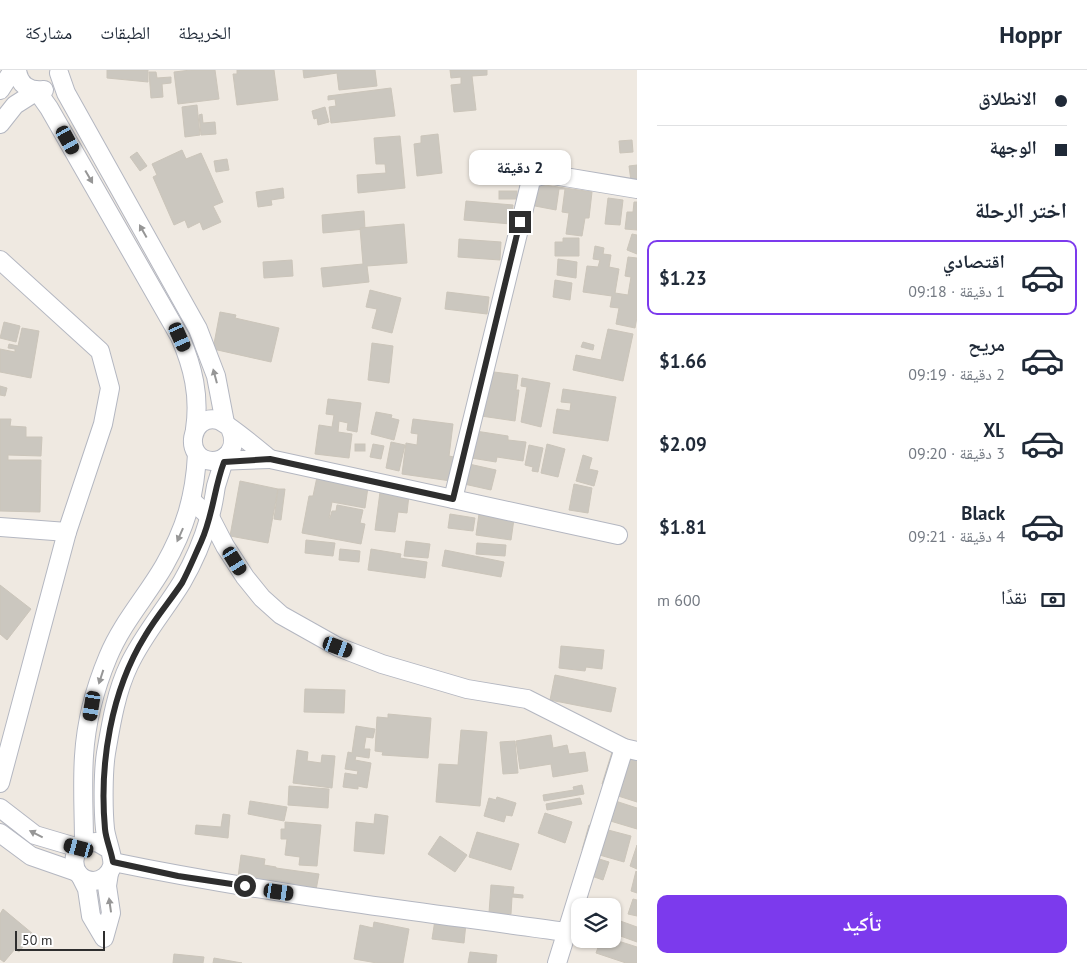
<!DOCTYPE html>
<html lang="ar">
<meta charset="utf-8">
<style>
:root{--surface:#fff;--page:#f2f2f3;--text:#1f2937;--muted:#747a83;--line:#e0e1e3;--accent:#7c3aed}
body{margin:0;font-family:"PT Sans","Noto Naskh Arabic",sans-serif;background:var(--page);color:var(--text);direction:rtl;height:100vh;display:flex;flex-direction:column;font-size:19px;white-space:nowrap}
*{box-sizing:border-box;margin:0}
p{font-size:16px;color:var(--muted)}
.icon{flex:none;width:28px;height:28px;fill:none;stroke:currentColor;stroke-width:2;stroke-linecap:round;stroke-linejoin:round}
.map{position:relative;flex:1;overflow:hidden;direction:ltr}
.drawer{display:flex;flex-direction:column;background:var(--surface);width:450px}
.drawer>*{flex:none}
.top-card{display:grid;align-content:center;height:110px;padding:0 20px;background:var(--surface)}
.controls{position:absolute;left:571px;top:828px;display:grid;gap:10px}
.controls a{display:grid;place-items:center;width:50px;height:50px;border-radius:10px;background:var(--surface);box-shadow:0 1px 4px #0004;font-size:25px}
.scale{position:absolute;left:15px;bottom:12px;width:90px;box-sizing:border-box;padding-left:5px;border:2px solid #2e2e2e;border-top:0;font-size:14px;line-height:18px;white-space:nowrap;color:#2e2e2e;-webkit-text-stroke:4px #fff;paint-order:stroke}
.end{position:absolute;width:22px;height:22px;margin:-11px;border:6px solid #2e2e2e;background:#fff;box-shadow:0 0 0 2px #fff}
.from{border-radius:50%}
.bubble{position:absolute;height:35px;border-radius:10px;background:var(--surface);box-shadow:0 1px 4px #0004;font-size:16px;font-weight:800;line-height:35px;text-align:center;direction:rtl}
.car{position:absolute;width:15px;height:30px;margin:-15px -8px;border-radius:6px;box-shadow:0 0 4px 1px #0007;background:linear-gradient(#222 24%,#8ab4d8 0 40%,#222 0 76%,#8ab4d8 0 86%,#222 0)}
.top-card b{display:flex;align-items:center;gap:18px;height:48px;font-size:19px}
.top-card b+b{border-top:1px solid var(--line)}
.top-card i{width:12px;height:12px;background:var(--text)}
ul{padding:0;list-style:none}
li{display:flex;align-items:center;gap:15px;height:75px;margin:0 10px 8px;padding:0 10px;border:2px solid transparent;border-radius:10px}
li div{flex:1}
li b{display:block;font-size:19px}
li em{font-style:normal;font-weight:800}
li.on{border-color:var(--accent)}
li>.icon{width:45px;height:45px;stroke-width:1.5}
h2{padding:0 20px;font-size:22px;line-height:60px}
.pay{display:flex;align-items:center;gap:12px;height:55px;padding:0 20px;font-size:19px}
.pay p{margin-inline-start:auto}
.cta{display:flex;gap:10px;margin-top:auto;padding:10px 20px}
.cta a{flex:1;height:58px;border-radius:10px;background:var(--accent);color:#fff;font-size:20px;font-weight:800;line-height:58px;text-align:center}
header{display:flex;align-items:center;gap:30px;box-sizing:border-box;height:70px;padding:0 25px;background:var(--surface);border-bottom:1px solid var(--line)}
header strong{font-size:24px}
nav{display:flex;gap:28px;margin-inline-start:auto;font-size:18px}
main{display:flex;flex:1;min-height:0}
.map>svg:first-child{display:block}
.building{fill:#cbc7bf;stroke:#cbc5ba}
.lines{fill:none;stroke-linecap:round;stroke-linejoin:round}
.minor-casing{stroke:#b4b7c1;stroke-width:20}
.minor{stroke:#fff;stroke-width:18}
.oneway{fill:#969696}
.route{stroke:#2e2e2e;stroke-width:6}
</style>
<header>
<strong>Hoppr</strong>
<nav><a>الخريطة</a><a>الطبقات</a><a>مشاركة</a></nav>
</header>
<main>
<section class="drawer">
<div class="top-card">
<b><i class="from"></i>الانطلاق</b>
<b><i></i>الوجهة</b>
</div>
<h2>اختر الرحلة</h2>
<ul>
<li class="on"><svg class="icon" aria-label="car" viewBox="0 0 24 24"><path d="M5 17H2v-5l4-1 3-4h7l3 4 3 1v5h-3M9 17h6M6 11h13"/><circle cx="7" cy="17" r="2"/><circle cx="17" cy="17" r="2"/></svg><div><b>اقتصادي</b><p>1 دقيقة · 09:18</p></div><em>$1.23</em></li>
<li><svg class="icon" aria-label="car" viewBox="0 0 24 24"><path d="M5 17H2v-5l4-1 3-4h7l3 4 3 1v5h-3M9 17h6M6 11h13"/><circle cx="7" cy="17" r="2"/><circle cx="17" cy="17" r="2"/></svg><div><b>مريح</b><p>2 دقيقة · 09:19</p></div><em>$1.66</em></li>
<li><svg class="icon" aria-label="car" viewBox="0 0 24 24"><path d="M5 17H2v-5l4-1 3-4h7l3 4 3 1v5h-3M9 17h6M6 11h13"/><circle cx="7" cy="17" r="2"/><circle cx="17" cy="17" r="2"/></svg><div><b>XL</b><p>3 دقيقة · 09:20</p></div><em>$2.09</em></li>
<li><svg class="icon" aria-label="car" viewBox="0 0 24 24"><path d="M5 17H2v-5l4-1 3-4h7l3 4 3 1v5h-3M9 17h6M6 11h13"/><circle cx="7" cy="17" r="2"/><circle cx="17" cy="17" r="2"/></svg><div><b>Black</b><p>4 دقيقة · 09:21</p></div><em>$1.81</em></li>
</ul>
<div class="pay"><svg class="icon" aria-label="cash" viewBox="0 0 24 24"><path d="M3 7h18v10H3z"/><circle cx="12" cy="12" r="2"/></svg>نقدًا<p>600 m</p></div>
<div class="cta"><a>تأكيد</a></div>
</section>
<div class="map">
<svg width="637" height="893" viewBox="0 0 637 893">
<rect width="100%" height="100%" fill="#efe9e1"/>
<g class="building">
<path d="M107 0H148V12L107 8Z"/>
<path d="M191 0H215L219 29 178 34 174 2Z"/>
<path d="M237 0H274L278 30 237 35 233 4H237Z"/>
<path d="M303 0H375L377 16 339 20 337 3 304 8Z"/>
<path d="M450 0H487V5L472 6 476 40 454 42 451 15 461 14V7L451 8Z"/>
<path d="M149 2H156L157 8 171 7V13L162 14 163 27 151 28Z"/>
<path d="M391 18 395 46 331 53 329 37 336 36 335 29 328 30V26Z"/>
<path d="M197 35 200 65 185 67 182 37Z"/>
<path d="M325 37 329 52 318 55 317 48 314 49 312 41Z"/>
<path d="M202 44 203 53 215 52 216 64 201 65 199 45Z"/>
<path d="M438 64 442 103 417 106 414 74 421 73V66Z"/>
<path d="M400 66 405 118 358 123 357 105 386 103 385 94H376L374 68Z"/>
<path d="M632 70 633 82 620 83 619 71Z"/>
<path d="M182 80 186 89 201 83 223 132 213 136 221 152 203 160 200 152 188 158 185 150 174 155 153 107 157 105 152 94Z"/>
<path d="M137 82 147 96 140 101 130 87Z"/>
<path d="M227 89 229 100 216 102 214 91Z"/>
<path d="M637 95V110L631 111 629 96Z"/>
<path d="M538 114 592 122 589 148H585L582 166 566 164 569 143 562 142 565 119H559L556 140 535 136Z"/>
<path d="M283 118 284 128 271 130 272 135 258 137 256 122Z"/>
<rect x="499" y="121" width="18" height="8"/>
<path d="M608 128 623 130 620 155 605 154Z"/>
<path d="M466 131 513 135 511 154 464 150Z"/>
<path d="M634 132H637V160L625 159 627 142H633Z"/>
<path d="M364 141 365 159 323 163 322 145Z"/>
<path d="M404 154 407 193 367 196 369 212 323 217 321 198 363 194 360 158Z"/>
<path d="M632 164 637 165V184L627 180Z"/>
<path d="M563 168H579V186H555V172H563Z"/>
<path d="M459 169 501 172 500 190 458 187Z"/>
<path d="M595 176 604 178 603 184 611 185 609 197 619 199 615 223 628 225 631 207 625 206 628 187 637 188V247L635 258 616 254 619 238 610 237 612 226 583 222 587 196 598 197 600 190 593 189Z"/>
<path d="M558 189 577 192 576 208 557 205Z"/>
<path d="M292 190 293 206 264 208 263 192Z"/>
<path d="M555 210 572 213 570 230 553 227Z"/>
<path d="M370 220 401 228 392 263 372 258 377 239 366 237Z"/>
<path d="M447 222 489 227 487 244 445 239Z"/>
<path d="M220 242 236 245 235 248 279 258 271 292 213 279Z"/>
<path d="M4 252 20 256 16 272 0 268Z"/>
<path d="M22 258 39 261 31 308 0 302V279L15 282V279L8 278 9 274 18 276Z"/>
<path d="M608 259 633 264 623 311 573 300 576 285 601 290Z"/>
<path d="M583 272 594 275 593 280 581 277Z"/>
<path d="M372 273 393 276 389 313 368 310Z"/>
<path d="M486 301 518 305 516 320H519L515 351 481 346Z"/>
<path d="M522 308 550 313 541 357 521 352 527 317 521 316Z"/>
<path d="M0 316 7 318 5 326 0 325Z"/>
<path d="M563 319 616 327 608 371 553 363 557 339 570 341 571 333 561 332Z"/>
<path d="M328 329 361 333 357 362 347 360 348 353 339 351 338 362 352 364 349 388 315 384 319 355 332 357 334 345 326 344Z"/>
<path d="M376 342 392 345 391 348 399 350 394 370 371 364Z"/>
<path d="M0 349H11L10 356 26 357V367H42L41 386 8 385V390H41L40 442 0 441Z"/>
<path d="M413 349 453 354 449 386 454 387 451 411 402 404 406 373 417 375 418 364 411 363Z"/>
<path d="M469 360 508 366V370L526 372 523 391 497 387 496 392 465 387Z"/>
<path d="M391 372 405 375 399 401 386 398Z"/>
<rect x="355" y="374" width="10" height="7"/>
<path d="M373 374 384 376 381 389 370 387Z"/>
<path d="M547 374 565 379 558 407 541 403Z"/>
<path d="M529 375 543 378 538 402 532 401 533 397 525 395Z"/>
<path d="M583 385 592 388 589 399 598 401 594 416 576 411Z"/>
<path d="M469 394 496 400 491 420 464 414Z"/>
<path d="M317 407 368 417 365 438 332 432 329 448H330L332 441H336L337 435 363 440 360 453 365 454 361 474 302 463 309 426H313Z"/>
<path d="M240 411 278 419 268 473 230 466Z"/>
<path d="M574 414 592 418 588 443 569 440Z"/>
<path d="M278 419H285L281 450 274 449Z"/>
<path d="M380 422 409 425 407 443 398 442 395 462 375 460Z"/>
<path d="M450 444 475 448 473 461 448 458Z"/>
<path d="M479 444 514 449 511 470 476 465Z"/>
<path d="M306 470 335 473 333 486 305 483Z"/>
<path d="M406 471 430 474 428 488 404 486Z"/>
<path d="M477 473 506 475 505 486 476 484Z"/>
<path d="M340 479 360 481 359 492 339 490Z"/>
<path d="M371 479 401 484 400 488 427 492 425 508 368 500Z"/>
<path d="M445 480 504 492 501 507 442 496Z"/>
<path d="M0 515 31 539 7 570 0 564Z"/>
<path d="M561 576 604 580 602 599 586 597 585 601 559 598Z"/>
<path d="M555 605 616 618 611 642 550 630Z"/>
<path d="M305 619 345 620 344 643 304 642Z"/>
<path d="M388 644 431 648 428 688 382 685 383 682 375 681 377 647 388 648Z"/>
<path d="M356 656 375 659 373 668 366 667 364 679H370L369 688 356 686 355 690 371 693 367 718 358 716V719L343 717 345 703 357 705 358 701 345 699 348 682 352 683Z"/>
<path d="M461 660 487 662 480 736 436 732 439 694 458 695Z"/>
<path d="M551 665 553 678 567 675 569 684 585 682 588 701 553 707 551 694 520 699 516 671Z"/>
<path d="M515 671 518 703 503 704 500 672Z"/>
<path d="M297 680 308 682 307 691 321 693 322 685 335 686 332 718 293 713Z"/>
<path d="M612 682 637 690V732L615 725 617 719 602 714Z"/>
<path d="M582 715 584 724 544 731 543 725 574 720 573 717Z"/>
<path d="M289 716 329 719 328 738 288 735Z"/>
<path d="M497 727 516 733 512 746 506 745 504 752 484 746 489 728 496 730Z"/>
<path d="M603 727 637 738V759L597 747Z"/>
<path d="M580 728 582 734 547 740 546 734Z"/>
<path d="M250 731 287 737 284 751 248 744Z"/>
<path d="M545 743 572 752 565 773 538 763Z"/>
<path d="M223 744 230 745 228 768 195 764 196 755 221 757Z"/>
<path d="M375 744 388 746 384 784 354 781 356 752 374 754Z"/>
<path d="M285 752 321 755 317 796 299 795 300 787 285 785 287 769H281V759H285Z"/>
<path d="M589 755 631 766 624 792 582 780Z"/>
<path d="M477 762 519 774 511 800 469 787Z"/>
<path d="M440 766 467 785 455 802 428 784Z"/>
<path d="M637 775V799L630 796Z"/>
<path d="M583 784 609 792 603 810 577 801Z"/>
<path d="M241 785 265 789 264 795 276 797V798L319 804 316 820 238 807Z"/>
<path d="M636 801 637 802V823L631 821Z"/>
<path d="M491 815 514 817 513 824 523 825V828L512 827 511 844 489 843Z"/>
<path d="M633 829 637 830V846L628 844Z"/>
<path d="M3 839 33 864 19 882 15 879 4 892 0 889V844Z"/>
<path d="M612 848 637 857V872L612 863Z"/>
<path d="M435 850 466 853 464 873 432 869Z"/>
<path d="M374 852 409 859 403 893H377L354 889 360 855 373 858Z"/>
<path d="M601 869H612L637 877V893H626L596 883Z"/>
<path d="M470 882 497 885 496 893H468Z"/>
<path d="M174 884 204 887 203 893H173Z"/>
<path d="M214 888 242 893H213Z"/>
</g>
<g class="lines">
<g class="minor-casing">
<g id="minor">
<path d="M17 0C19 15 29 22 44 20"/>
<path d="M59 3 66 23 198 259 216 306 225 353"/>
<path d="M0 20 13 0"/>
<path d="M0 54 15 35 37 21 49 38 180 267C193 297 200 326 195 359"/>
<path d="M0 190 100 281 110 318 103 354 67 462 0 713"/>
<path d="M270 389 618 465"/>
<path d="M217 391 270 389C260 381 227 353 218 350 190 343 182 389 212 391 218 391 225 388 229 383 235 375 234 367 230 358"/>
<path d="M453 429 531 110 536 107 547 104 637 119"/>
<path d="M191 430 210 447 225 476 245 507 262 528 281 545 338 577 382 594 467 619 527 629 624 678 637 681"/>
<path d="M0 457 67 462"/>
<path d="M0 738 35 765 79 778"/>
<path d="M0 763 31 786 77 802"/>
<path d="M84 774C84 745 82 715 84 686 86 653 95 618 108 587 122 553 146 527 164 496 185 459 195 427 197 384"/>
<path d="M109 779 97 772C67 771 68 810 93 811 102 811 110 804 112 796 114 788 106 769 105 759 103 739 103 702 106 683 111 654 116 622 129 595 143 565 165 540 182 512 193 493 203 470 209 449 213 438 214 427 216 416 219 406 222 397 225 387"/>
<path d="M113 792C263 823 415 841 566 862"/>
<path d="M81 807 87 819 91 846 104 868 111 843 107 816 109 803"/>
<path d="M557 893 624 678"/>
</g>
</g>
<use href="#minor" class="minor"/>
</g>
<defs><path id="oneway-solid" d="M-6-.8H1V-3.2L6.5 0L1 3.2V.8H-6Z" transform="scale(1.25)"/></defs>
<g class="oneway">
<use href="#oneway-solid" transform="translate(89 107) rotate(60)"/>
<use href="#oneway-solid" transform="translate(143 161) rotate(-119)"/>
<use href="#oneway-solid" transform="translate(215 306) rotate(-105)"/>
<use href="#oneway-solid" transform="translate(180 465) rotate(114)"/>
<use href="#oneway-solid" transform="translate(101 607) rotate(108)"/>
<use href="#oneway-solid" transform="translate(36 764) rotate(-153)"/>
<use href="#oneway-solid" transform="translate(110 835) rotate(-98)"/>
</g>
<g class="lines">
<path class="route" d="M245 816 178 806 113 792C111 780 106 770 105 759 99 694 111 621 145 566 156 547 170 531 182 513 189 500 195 485 201 472 213 446 214 418 224 392L270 389 453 429 520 152"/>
</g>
</svg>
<div class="controls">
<a><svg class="icon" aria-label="layers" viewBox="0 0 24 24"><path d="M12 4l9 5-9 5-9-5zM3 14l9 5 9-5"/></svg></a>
</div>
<div class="scale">50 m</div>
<i class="end from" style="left:245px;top:816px"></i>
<i class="end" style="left:520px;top:152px"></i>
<div class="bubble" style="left:469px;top:80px;width:102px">2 دقيقة</div>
<i class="car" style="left:68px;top:70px;rotate:151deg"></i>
<i class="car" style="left:180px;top:267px;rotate:156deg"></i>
<i class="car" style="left:235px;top:491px;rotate:148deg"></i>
<i class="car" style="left:338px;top:577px;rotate:110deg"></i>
<i class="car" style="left:92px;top:636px;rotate:189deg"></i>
<i class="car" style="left:79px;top:778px;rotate:285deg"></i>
<i class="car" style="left:279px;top:822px;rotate:98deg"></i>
</div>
</main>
